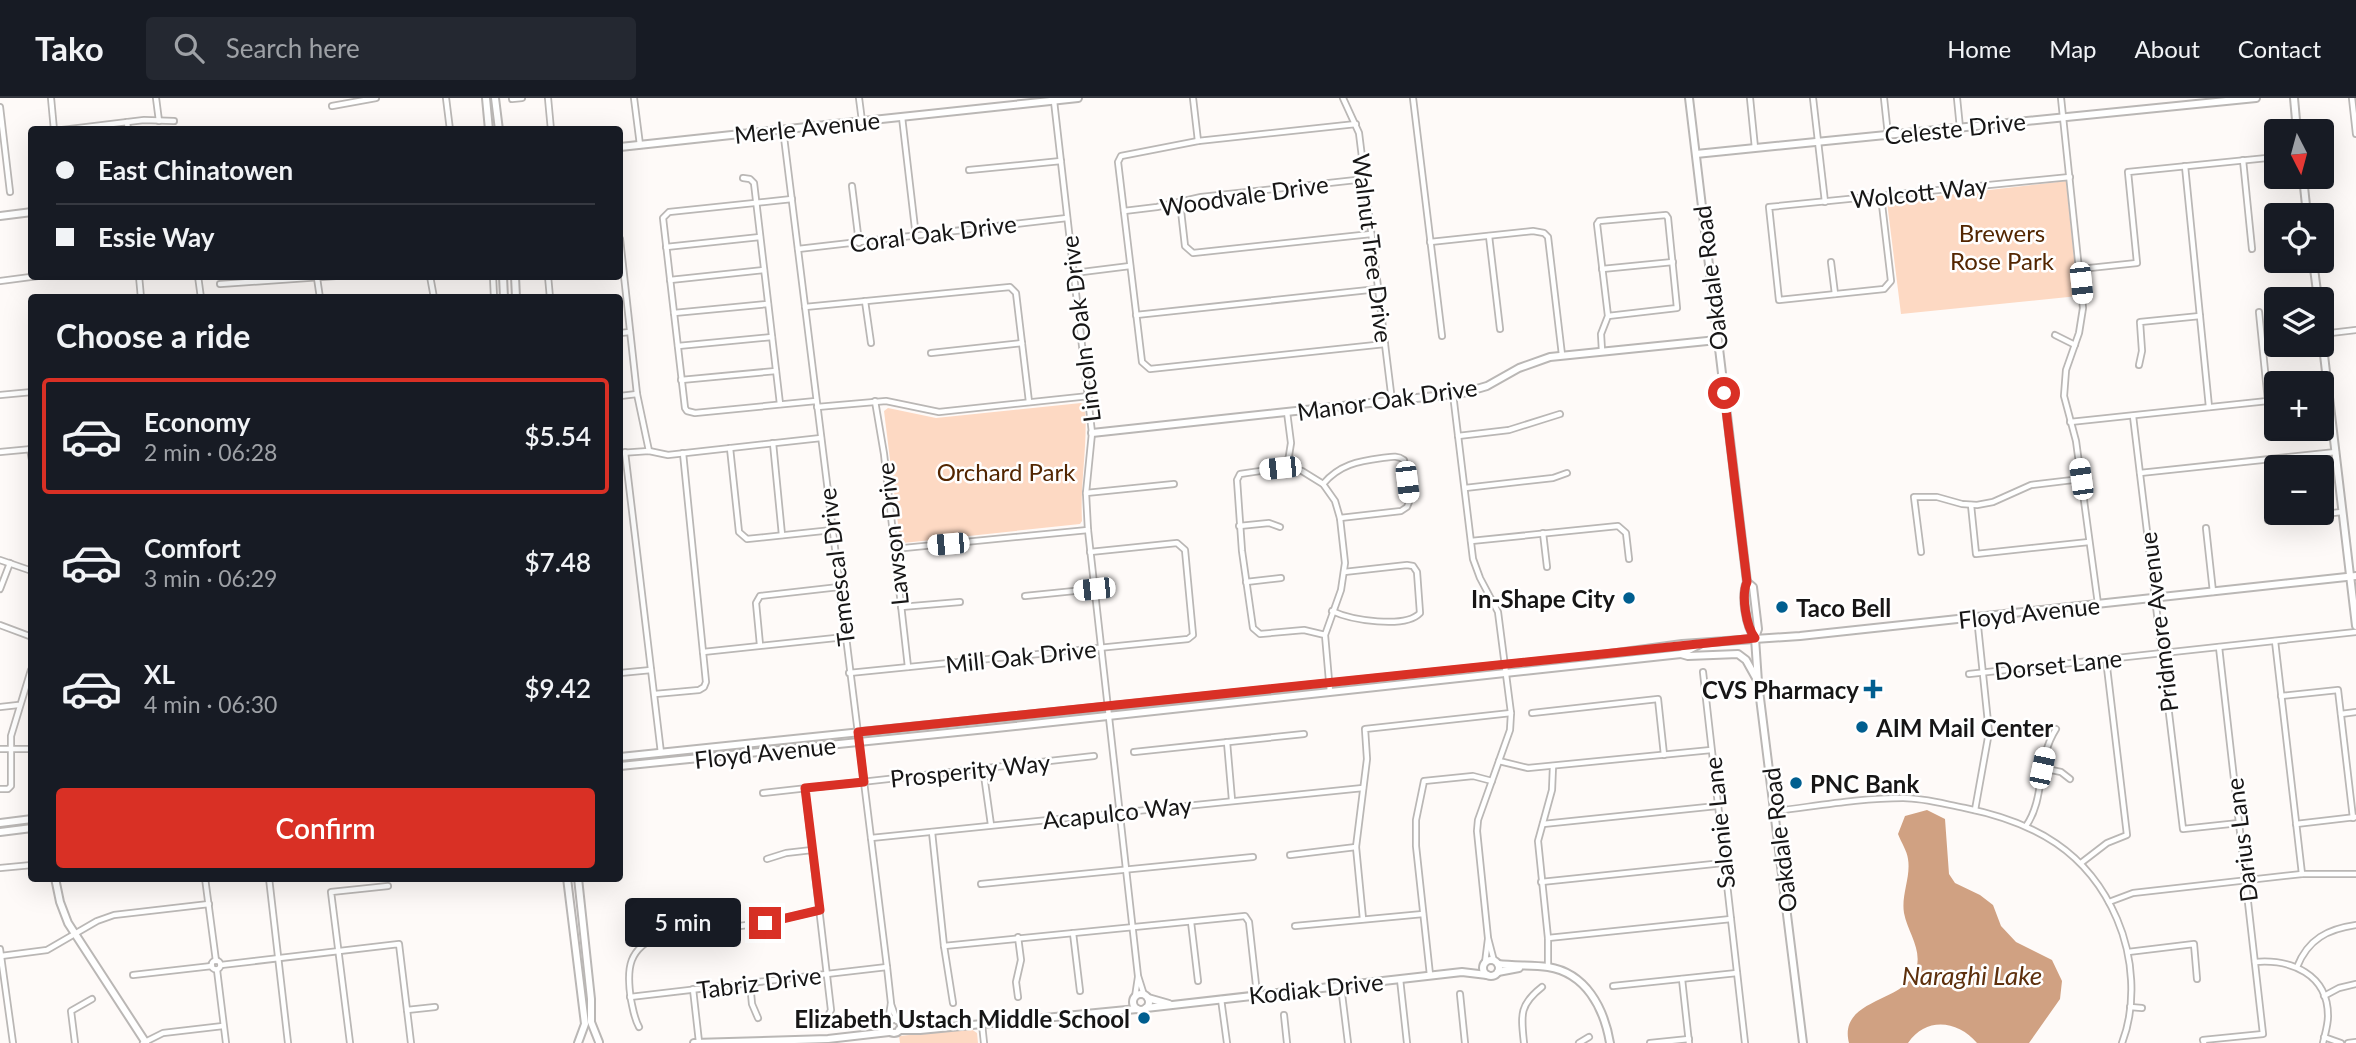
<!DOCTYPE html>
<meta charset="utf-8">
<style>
:root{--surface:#171b24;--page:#242831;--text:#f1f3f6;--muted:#9ea1a6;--line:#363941;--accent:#d93025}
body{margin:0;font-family:Lato,sans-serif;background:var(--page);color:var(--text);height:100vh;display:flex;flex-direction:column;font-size:26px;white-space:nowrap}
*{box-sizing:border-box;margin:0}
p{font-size:23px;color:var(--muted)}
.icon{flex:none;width:38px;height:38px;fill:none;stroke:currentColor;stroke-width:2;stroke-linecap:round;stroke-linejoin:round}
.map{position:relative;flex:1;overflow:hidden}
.sheet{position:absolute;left:28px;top:196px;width:595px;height:588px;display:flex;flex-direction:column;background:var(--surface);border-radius:7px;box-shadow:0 7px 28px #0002}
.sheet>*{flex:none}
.banner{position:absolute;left:28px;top:28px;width:595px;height:154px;border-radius:7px;box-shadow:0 7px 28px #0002;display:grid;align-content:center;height:154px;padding:0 28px;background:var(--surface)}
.needle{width:46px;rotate:174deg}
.controls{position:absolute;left:2264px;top:21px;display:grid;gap:14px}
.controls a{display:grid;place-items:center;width:70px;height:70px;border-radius:7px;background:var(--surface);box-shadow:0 7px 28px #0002;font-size:35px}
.end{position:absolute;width:32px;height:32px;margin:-16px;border:9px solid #d93025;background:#fff;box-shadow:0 0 0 4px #fff}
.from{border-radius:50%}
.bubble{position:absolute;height:49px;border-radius:7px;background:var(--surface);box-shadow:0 7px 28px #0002;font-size:23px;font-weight:600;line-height:49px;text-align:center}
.car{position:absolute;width:21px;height:42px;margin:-21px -10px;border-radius:9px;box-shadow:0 0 5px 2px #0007;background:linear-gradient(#fff 24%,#345 0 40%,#fff 0 76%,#345 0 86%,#fff 0)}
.banner b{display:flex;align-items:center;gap:24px;height:66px;font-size:26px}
.banner b+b{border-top:2px solid var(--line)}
.banner i{width:18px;height:18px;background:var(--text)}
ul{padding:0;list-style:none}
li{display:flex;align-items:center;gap:21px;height:116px;margin:0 14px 10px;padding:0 14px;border:4px solid transparent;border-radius:7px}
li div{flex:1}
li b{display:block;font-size:26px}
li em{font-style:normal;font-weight:600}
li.selected{border-color:var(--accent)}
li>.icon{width:63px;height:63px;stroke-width:1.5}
h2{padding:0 28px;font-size:32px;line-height:84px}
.primary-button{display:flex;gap:14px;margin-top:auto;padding:14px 28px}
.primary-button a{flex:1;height:80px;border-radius:7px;background:var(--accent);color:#fff;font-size:28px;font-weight:600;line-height:80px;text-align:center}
header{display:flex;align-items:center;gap:42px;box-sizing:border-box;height:98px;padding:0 35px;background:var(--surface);border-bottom:2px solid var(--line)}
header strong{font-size:33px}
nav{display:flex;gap:38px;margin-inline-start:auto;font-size:24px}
.search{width:490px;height:63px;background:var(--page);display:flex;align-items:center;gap:18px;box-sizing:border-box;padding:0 24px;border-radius:7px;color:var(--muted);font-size:26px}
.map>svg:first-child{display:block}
.green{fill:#fdd9c3}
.water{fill:#d0a182}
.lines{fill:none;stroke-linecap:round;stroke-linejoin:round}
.street-casing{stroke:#bab7b5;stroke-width:8}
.secondary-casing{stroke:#bab7b5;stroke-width:10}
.street{stroke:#fff;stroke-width:4.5}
.secondary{stroke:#fff;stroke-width:6}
.route{stroke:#d93025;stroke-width:9}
.poi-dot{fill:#005e8f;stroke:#fff;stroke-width:2.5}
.labels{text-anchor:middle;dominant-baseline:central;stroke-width:5;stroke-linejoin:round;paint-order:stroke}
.street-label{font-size:24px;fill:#171616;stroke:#fff}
.park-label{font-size:24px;fill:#532601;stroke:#fff}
.poi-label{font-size:24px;font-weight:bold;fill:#171616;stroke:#fff;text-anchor:end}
.water-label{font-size:26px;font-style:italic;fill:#5e300d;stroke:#fff}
</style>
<header>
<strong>Tako</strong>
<div class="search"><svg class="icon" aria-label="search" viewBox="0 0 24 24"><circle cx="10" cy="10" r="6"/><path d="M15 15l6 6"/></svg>Search here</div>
<nav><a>Home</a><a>Map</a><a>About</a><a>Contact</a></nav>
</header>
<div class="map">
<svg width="2356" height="945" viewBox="0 0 2356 945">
<rect width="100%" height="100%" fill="#fefaf8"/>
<g class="green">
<path d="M2066 83 2078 198 1901 216 1887 104Z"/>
<path d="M1081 305 1085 308C1088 347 1080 384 1082 423L1080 426 903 445 900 442 884 313 888 310 936 320Z"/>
<path d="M971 931 977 935 978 945H900L899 938Z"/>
</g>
<path class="water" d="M1927 712 1945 721 1949 776 1955 785 1980 797 1993 807 2001 828 2016 844 2052 862 2062 883 2060 901 2029 945H1977C1957 922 1926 919 1908 945H1849C1838 902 1901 904 1914 876 1925 854 1908 836 1904 815 1901 797 1911 779 1908 761 1907 753 1901 744 1898 736L1905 718Z"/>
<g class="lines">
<g class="street-casing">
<g id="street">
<path d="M51 0 54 32"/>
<path d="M156 0 159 23"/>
<path d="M446 0 450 32"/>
<path d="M548 0 551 32"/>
<path d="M634 0 640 47"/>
<path d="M859 0 862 23"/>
<path d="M1193 0 1198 43"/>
<path d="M1343 0 1359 35 1392 303"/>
<path d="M1413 0 1442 238"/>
<path d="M1750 0 1755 50"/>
<path d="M1813 0 1825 104"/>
<path d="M1884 0 1888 37"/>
<path d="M1957 0 1960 30"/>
<path d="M2061 0 2083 210 2079 235 2066 272 2064 298 2076 343 2098 506"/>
<path d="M2352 0 2356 36"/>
<path d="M512 1 522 0"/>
<path d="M1054 3 1092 335 1086 395 1088 432 1138 878 1144 897"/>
<path d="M332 8 376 0"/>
<path d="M0 9 10 94"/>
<path d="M902 19 916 139"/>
<path d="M127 24 128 32"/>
<path d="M1356 26 1198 43 1121 58 1118 64 1142 264 1150 271 1385 246"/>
<path d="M783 31 887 869 891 905 888 924"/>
<path d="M62 32 144 22 174 23"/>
<path d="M2243 62 2252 151"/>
<path d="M2185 68 2209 309"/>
<path d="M969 72 1061 63"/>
<path d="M743 80 750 81 754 85 780 306"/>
<path d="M852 88 859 145"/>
<path d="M1881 98 1891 183 1884 191 1779 202 1769 109 2070 79"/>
<path d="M792 101 669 114 663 120 685 310 687 313 695 315 816 303"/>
<path d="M1180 104 1185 148 1193 155 1371 136"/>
<path d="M1124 113 1157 109 1201 99 1365 81"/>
<path d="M1489 138 1500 231"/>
<path d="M620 141 637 296 649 353"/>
<path d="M1430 144 1533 133 1544 135 1548 139 1562 257"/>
<path d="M666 149 760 139"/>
<path d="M798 151 1067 120"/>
<path d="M1831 164 1835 196"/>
<path d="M1602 171 1673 164"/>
<path d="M2080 171 2137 165 2128 74 2277 59"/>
<path d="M1074 175 1130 168"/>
<path d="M139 178 141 200"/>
<path d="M198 178 201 200"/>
<path d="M430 178 434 200"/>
<path d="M493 178 494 200"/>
<path d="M548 178 550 200"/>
<path d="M317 180 320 200"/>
<path d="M670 182 764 172"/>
<path d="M0 183 38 178"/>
<path d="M220 186 336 178"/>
<path d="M865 203 871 245"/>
<path d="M805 209 1010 189 1016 195 1029 304"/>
<path d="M2259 214 2268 303"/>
<path d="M674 215 768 206"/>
<path d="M1136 217 1378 191"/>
<path d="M620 235 630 234"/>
<path d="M2322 236 2356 232"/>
<path d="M2055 237 2075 247"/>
<path d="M678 248 772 239"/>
<path d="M1602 253 1601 236 1608 218 1597 126 1599 123 1666 117 1668 120 1677 210 1608 218"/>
<path d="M931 255 1022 245"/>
<path d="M2139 267 2142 253 2140 224 2200 218"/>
<path d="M681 282 776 273"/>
<path d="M1453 296 1473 461 1480 480 1498 514 1511 615 1510 632 1478 722 1477 733 1488 840 1494 863"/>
<path d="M0 297 32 294"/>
<path d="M620 298 637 296"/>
<path d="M875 303 884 356 908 569"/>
<path d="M817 309 886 303 939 314 1089 298"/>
<path d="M2133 318 2183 731 2239 725"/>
<path d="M2070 324 2277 302"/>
<path d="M1458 338 1509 332 1560 316"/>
<path d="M773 345 782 437"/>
<path d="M730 350 739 434 747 441 832 432"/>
<path d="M30 351 32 362"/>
<path d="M0 354 32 351"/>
<path d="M625 354 661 655"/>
<path d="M620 355 649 353 668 357 821 340"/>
<path d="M1287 370 1291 345 1287 314"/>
<path d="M2140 375 2336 354"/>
<path d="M1323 386C1339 367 1358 363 1382 360 1391 359 1397 357 1404 362L1409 404 1407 409 1401 413 1340 420"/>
<path d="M1465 390 1553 380 1567 375"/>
<path d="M1086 395 1174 386"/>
<path d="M1971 407 1976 456 2089 444"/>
<path d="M2268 422 2342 414"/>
<path d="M1239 428 1269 425 1280 429"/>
<path d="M2206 430 2213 494"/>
<path d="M1543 435 1547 469"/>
<path d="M1471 443 1618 428 1626 435 1629 461"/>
<path d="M894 451 1088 432"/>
<path d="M1921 454 1914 399H1937L1962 406 1977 407 1993 404 2031 387 2081 381"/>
<path d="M0 462 32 473"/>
<path d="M1246 484 1281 480"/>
<path d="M0 491 10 465"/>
<path d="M1025 498 1094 491"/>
<path d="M1495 507 1517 501"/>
<path d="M901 509 960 504"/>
<path d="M1332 513C1351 522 1405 531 1420 515L1417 474 1413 468 1407 467 1344 474"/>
<path d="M0 527 32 539"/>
<path d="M1325 537 1304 532 1260 536 1253 530 1242 453 1237 382 1240 376 1280 370 1302 373 1323 386 1335 403 1340 420 1345 465 1341 492 1325 537 1330 594"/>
<path d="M2275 543 2302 776"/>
<path d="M760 547 756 505 760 498 839 489"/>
<path d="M703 554 845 539"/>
<path d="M1703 574 1745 945"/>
<path d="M620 575 651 572"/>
<path d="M849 575 1188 541 1193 537 1185 452 1177 445 1090 454"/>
<path d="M1969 576 2356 534"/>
<path d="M655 596 699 592 704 589 706 584 683 355"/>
<path d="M2281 598 2338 592 2353 720"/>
<path d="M0 609 18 607"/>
<path d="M1532 615 1658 601 1664 657"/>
<path d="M2341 616 2356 614"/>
<path d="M1227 644 1232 702"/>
<path d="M0 651H32"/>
<path d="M1134 654 1304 636"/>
<path d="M1499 663 1528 670 1711 652"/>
<path d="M983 670 991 727"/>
<path d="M2042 670 2061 674 2070 681"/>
<path d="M805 690 831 912 827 920"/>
<path d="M0 691H8L11 688V638L31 572"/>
<path d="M763 695 1094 658"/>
<path d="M1975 712 1989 634 1977 519"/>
<path d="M1776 713C1817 708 1861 700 1903 700 1924 700 1944 706 1965 710 2034 724 2088 753 2117 821 2133 858 2137 906 2122 945"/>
<path d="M1543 726 1717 708"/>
<path d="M2296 726 2356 719"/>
<path d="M2026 728C2046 699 2036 662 2056 631"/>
<path d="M932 734 944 848 953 905"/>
<path d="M871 740 1363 690"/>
<path d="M1290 757 1356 749"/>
<path d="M767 761 786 755 812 752"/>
<path d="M2081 765 2107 745 2127 737 2106 561"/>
<path d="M0 770 32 767"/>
<path d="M205 780 216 863"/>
<path d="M269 780 288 945"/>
<path d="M1541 784 1723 765"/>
<path d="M981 786 1253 759"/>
<path d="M2109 804 2133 795 2302 776H2356"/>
<path d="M1363 821 1356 749 1367 661 1365 631 1511 615"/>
<path d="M1191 824 1198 883"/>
<path d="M1295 828 1423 816"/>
<path d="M1073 835 1080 893"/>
<path d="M1018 839 1021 862 1016 884 1018 899"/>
<path d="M1548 840 1731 821"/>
<path d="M944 848 1245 818 1249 824 1257 896"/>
<path d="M0 851 13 945"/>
<path d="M2128 854 2194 846 2197 881"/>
<path d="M1 858 47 852 97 823 114 817 209 806"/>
<circle cx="216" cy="867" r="4.5"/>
<path d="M2255 864C2291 861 2328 876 2328 918 2328 927 2325 936 2323 945"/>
<path d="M1485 865 1488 841"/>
<path d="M221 867 399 846 411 945"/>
<path d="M1548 869V840L1538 743 1552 692 1553 668"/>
<path d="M2297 869C2308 841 2328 831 2356 827"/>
<path d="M217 872 226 945"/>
<path d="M133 877 212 868"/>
<path d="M1430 877 1416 748V722L1424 683 1473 678 1492 683"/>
<path d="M1400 881 1407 945"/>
<path d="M1682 881 1689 945"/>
<path d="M750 885 752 906 758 920"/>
<path d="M1341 888 1348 945"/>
<path d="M1613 888 1737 875"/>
<path d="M693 891 699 944"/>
<path d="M1460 896 1465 945"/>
<path d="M2324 898 2339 890 2356 886"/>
<path d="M630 899 887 869"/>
<path d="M1135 899 1138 879"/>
<path d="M1221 901 1227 945"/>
<path d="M891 906 897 923"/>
<path d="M2130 909 2142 910"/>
<path d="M407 912 435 909"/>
<path d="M1284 917 1287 945"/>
<path d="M982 926 984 945"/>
<path d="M639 929C634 920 633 911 631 902 626 870 628 850 661 837L765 825 820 812"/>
<path d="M2324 939 2341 945"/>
<path d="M75 945 71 913 92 901"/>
<path d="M143 945 163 935 223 928"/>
<path d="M350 945 331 794 388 788"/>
<path d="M1524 945C1521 917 1519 907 1542 889"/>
<path d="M1579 945 1589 939"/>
<path d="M1650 945 1689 941"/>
<path d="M2204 945 2203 942 2263 936 2219 549"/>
<path d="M2348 945 2356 944"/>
</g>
</g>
<g class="secondary-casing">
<g id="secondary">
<path d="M486 0 489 32"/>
<path d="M495 0 499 32"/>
<path d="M1689 0 1747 484C1741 498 1746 528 1755 540"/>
<path d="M2294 0 2297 33"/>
<path d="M620 49 1078 0"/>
<path d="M1696 56 2256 0"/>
<path d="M2303 79 2307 117"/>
<path d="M0 118 32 114"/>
<path d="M2313 163 2318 201"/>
<path d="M503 178 504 200"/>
<path d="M515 178 516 200"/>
<path d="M2322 240 2356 528"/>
<path d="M1092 335 1463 295 1487 288 1519 270 1550 259 1717 242"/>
<path d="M1747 484 1753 489 1758 531 1755 540 1758 584 1803 945"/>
<path d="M1681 556 1688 558 1738 556 1746 562 1756 580"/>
<path d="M620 659 1595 558 1682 546 1800 538 2356 478"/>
<path d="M620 668 987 631 1681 556 1700 546"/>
<path d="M0 725 32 721"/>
<path d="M0 734 32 730"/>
<path d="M55 780 60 804 68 825 146 945"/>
<path d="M567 780 585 926 578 945"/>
<path d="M578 780 591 901V924L599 944"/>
<circle cx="1491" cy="870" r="8"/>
<path d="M1498 866C1514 868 1531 867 1548 869 1586 875 1604 910 1610 945"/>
<path d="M1498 874 1519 870"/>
<circle cx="1141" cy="904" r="8"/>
<path d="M1148 900 1169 906"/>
<path d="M1146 910 1462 874 1487 877"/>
<circle cx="894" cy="928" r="7"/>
<path d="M899 932H920L1137 911"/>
<path d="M694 945 828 941 889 934"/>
</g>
</g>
<use href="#street" class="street"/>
<use href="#secondary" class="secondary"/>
</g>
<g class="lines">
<path class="route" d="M765 825 820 812 805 690 864 684 858 634 1755 540C1746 528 1741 498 1747 484L1724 295"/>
</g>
<g class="poi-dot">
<circle cx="1629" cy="500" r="7"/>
<circle cx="1782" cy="509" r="7"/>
<path d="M1869.5 580.5h7v7h7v7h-7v7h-7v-7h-7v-7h7z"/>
<circle cx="1862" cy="629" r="7"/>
<circle cx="1796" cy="685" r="7"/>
<circle cx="1144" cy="920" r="7"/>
</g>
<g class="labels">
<g class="street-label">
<text transform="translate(807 29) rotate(-6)">Merle Avenue</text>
<text transform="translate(1955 30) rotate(-6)">Celeste Drive</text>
<text transform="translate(1919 94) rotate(-6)">Wolcott Way</text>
<text transform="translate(1244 97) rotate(-8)">Woodvale Drive</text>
<text transform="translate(933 135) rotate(-7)">Coral Oak Drive</text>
<text transform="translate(1373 150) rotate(83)">Walnut Tree Drive</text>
<text transform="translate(1710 180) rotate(-97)">Oakdale Road</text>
<text transform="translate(1080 231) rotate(-97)">Lincoln Oak Drive</text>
<text transform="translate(1387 301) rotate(-8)">Manor Oak Drive</text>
<text transform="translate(892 436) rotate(-96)">Lawson Drive</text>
<text transform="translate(836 469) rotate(-97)">Temescal Drive</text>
<text transform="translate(2029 514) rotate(-6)">Floyd Avenue</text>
<text transform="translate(2158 524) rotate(-97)">Pridmore Avenue</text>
<text transform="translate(1021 558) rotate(-6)">Mill Oak Drive</text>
<text transform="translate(2058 566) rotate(-6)">Dorset Lane</text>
<text transform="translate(765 654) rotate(-6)">Floyd Avenue</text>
<text transform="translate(970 672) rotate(-6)">Prosperity Way</text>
<text transform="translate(1117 714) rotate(-6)">Acapulco Way</text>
<text transform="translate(1719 725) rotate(-96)">Salonie Lane</text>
<text transform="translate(1779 742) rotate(-97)">Oakdale Road</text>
<text transform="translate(2241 742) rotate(-97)">Darius Lane</text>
<text transform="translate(759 884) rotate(-7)">Tabriz Drive</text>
<text transform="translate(1316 890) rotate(-6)">Kodiak Drive</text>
</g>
<g class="park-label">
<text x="2002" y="134">Brewers<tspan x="2002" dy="28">Rose Park</tspan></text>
<text x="1006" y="373">Orchard Park</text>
</g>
<g class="poi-label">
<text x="1615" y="500">In-Shape City</text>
<text x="1796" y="509" text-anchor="start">Taco Bell</text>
<text x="1859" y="591">CVS Pharmacy</text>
<text x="1876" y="629" text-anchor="start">AIM Mail Center</text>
<text x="1810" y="685" text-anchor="start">PNC Bank</text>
<text x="1130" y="920">Elizabeth Ustach Middle School</text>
</g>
<g class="water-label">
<text x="1972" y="877">Naraghi Lake</text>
</g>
</g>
</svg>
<div class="controls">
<a><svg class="needle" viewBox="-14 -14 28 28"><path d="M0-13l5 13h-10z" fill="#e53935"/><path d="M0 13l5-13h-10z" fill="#9ea1a6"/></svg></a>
<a><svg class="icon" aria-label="locate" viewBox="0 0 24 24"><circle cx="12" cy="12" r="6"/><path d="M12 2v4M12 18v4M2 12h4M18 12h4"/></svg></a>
<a><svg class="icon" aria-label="layers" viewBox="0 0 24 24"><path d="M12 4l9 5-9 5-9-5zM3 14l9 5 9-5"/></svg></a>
<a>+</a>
<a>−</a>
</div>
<i class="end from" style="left:1724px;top:295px"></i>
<i class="end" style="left:765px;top:825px"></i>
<div class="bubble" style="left:625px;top:800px;width:116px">5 min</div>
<i class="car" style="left:2081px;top:185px;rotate:174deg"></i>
<i class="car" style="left:1280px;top:370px;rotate:264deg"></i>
<i class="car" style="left:2081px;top:381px;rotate:352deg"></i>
<i class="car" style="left:1407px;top:384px;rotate:173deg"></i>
<i class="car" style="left:948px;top:446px;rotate:265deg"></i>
<i class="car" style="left:1094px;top:491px;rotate:264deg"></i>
<i class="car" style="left:2042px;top:670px;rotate:12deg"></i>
<div class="banner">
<b><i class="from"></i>East Chinatowen</b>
<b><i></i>Essie Way</b>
</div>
<section class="sheet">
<h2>Choose a ride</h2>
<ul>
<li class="selected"><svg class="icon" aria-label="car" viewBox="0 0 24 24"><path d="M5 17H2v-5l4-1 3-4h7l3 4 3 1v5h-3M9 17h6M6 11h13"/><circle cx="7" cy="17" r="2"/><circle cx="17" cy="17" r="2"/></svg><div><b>Economy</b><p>2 min · 06:28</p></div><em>$5.54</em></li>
<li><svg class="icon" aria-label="car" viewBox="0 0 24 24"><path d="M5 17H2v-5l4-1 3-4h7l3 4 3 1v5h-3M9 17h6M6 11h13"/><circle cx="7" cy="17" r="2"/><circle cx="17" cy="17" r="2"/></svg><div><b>Comfort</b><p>3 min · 06:29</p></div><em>$7.48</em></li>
<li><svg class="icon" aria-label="car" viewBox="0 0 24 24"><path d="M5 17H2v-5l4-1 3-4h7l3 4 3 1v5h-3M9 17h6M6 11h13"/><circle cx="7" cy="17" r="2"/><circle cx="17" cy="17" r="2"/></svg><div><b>XL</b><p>4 min · 06:30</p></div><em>$9.42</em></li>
</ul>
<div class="primary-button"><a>Confirm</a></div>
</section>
</div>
